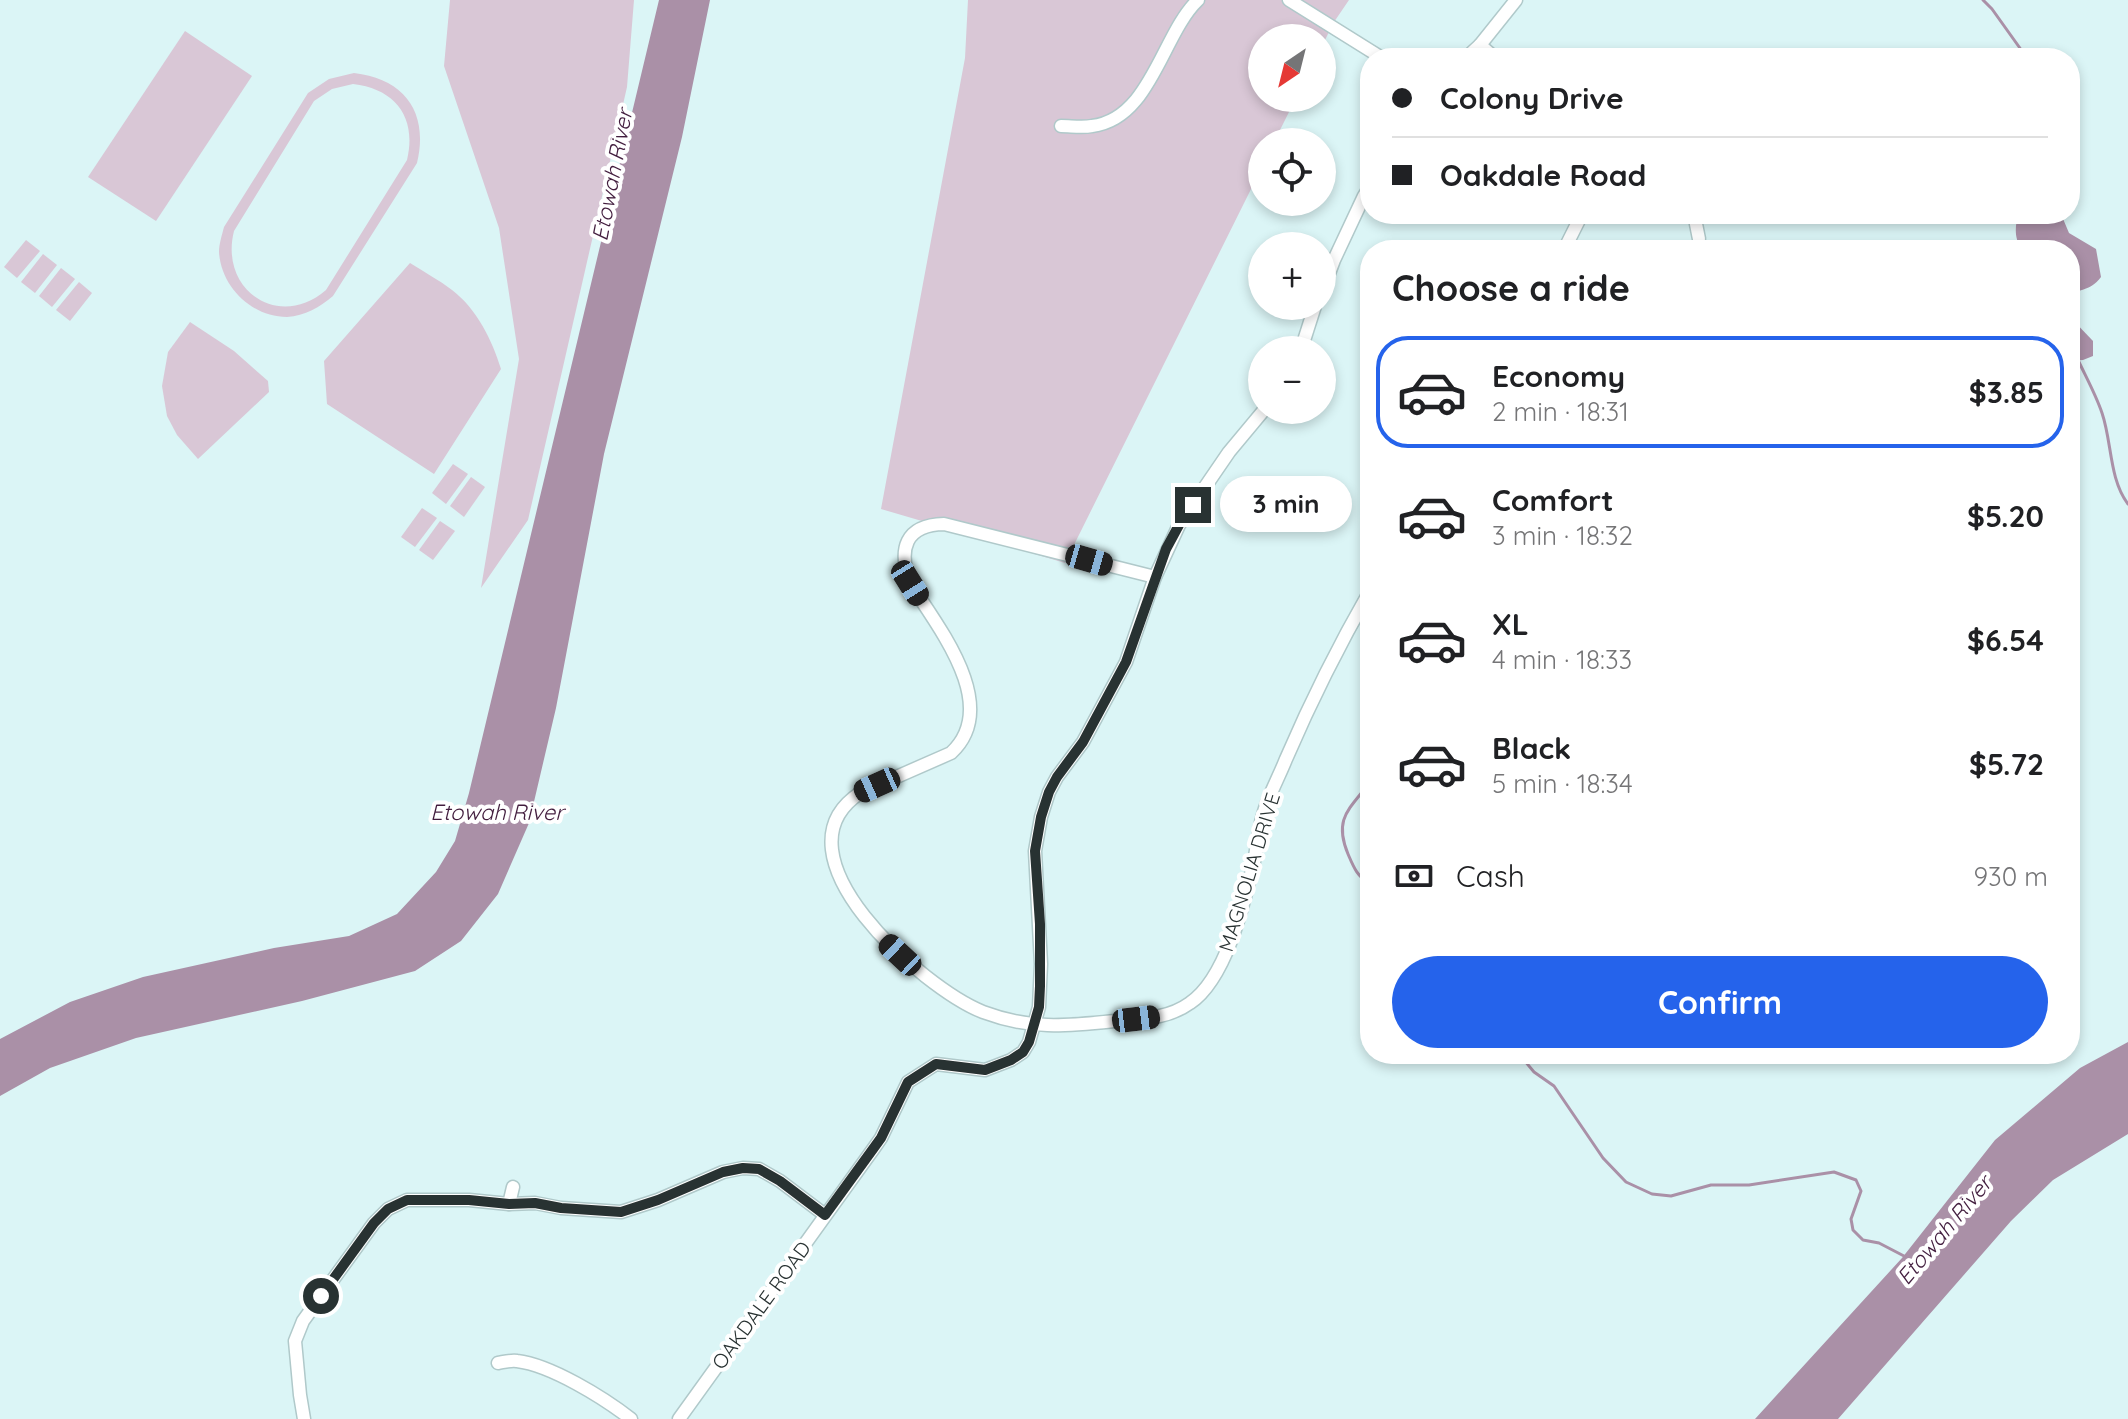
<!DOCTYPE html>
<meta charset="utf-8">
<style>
:root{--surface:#fff;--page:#f6f6f6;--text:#202124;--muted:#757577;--line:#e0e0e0;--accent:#2563eb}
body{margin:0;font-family:Quicksand,sans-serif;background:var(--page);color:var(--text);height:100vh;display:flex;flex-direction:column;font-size:30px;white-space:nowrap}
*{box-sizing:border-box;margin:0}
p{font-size:26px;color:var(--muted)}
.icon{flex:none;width:44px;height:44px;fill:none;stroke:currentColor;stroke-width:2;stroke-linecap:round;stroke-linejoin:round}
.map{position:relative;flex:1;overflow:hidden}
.panel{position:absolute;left:1360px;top:240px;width:720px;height:824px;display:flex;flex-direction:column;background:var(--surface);border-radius:32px;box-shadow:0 4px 12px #0003}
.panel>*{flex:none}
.banner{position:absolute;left:1360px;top:48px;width:720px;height:176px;border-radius:32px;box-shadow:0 4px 12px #0003;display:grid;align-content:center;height:176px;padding:0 32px;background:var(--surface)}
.needle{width:52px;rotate:215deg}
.fabs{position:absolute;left:1248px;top:24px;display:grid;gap:16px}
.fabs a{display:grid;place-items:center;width:88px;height:88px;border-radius:50%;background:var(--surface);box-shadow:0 4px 12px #0003;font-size:40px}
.end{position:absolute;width:36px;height:36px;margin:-18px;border:10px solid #283232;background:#fff;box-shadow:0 0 0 4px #fff}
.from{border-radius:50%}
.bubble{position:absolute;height:56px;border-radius:28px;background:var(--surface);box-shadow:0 4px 12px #0003;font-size:26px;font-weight:800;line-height:56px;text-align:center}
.car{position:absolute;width:24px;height:48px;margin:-24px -12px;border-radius:10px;box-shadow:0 0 6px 2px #0007;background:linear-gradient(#222 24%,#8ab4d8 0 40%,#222 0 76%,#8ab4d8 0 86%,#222 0)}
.banner b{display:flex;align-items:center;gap:28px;height:76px;font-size:30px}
.banner b+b{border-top:2px solid var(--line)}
.banner i{width:20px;height:20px;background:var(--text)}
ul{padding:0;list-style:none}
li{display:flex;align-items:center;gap:24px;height:112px;margin:0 16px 12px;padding:0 16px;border:4px solid transparent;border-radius:32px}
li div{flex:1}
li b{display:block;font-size:30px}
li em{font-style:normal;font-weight:800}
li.active{border-color:var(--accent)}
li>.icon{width:72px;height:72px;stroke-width:1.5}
h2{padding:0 32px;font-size:36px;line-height:96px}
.pay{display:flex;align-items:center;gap:20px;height:88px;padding:0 32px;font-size:30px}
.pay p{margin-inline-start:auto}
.cta{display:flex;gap:16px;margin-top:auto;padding:16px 32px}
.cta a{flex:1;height:92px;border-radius:48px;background:var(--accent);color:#fff;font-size:32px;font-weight:800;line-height:92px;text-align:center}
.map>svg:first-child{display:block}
.green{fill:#d9c7d6;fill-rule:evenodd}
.water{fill:#aa90a7}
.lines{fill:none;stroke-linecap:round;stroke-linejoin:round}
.stream{stroke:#aa90a7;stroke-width:3}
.minor-casing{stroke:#b0c9ca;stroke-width:15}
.minor{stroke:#fff;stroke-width:12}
.route{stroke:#283232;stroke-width:10}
.labels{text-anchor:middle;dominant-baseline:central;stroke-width:8;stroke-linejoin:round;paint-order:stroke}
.street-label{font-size:20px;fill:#283232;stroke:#fff}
.water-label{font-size:22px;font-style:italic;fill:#421d3e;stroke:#fff}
</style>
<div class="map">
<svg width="2128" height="1419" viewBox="0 0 2128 1419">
<rect width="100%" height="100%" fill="#dbf5f6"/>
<g class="green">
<path d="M450 0H634L627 87 528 520 481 588 519 359 499 228 444 66Z"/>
<path d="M968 0H1349L1334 22 1322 46V38H1262V98H1296L1274 142H1262V167L1065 563 881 509 965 58Z"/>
<path d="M185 31 252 76 156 221 88 177Z"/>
<path d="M354 73C405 79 429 113 417 163L333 296C320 307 305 316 287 317 252 317 221 287 219 252 219 244 222 235 224 227L308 93 329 79ZM353 84C396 89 417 118 407 160L326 290C279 331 219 290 234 231L314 101 332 89Z"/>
<path d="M26 240 40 251 17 278 4 267Z"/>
<path d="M43 254 57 265 35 293 21 282Z"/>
<path d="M410 263C424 272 439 280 452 290 477 309 492 340 501 369L434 474 327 404 324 361Z"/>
<path d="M61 268 75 279 52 307 39 296Z"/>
<path d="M79 282 92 293 70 321 56 310Z"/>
<path d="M190 322 234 351 268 381 269 392 198 459 177 435 167 416 162 386 168 352Z"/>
<path d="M453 464 468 474 446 504 432 493Z"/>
<path d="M471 477 485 487 464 517 450 506Z"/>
<path d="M422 508 437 518 415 547 401 537Z"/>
<path d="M440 521 455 531 433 560 419 550Z"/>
</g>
<g class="water">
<path d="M659 0H710L682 137 604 454 556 708 529 823 498 894 461 941 415 971 302 1001 136 1038 50 1068 0 1096V1039L70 1002 143 977 274 948 349 936 397 914 436 872 455 841 469 793Z"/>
<path d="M2018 214H2061L2069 233 2096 249 2101 277C2089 293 2080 286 2070 298V250H2022C2014 238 2015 228 2018 214Z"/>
<path d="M2070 317 2093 341V356L2083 360 2070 361Z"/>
<path d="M2128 1042V1134L2053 1180 2011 1221 1838 1419H1755L1902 1258 1995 1140 2080 1068Z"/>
</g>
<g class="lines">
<g class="stream">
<path d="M1983 0 1992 9 2027 58"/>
<path d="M2078 360C2086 377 2096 395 2102 413 2112 442 2109 479 2128 504"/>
<path d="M1370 782C1350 809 1333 818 1348 854 1354 868 1357 876 1370 884"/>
<path d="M1519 1054 1534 1072 1554 1086 1603 1158 1626 1182 1652 1194 1671 1196 1711 1185H1749L1834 1172 1856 1180 1861 1191 1851 1219 1853 1230 1863 1240 1879 1243 1904 1256"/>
</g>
<g class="minor-casing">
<g id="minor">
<path d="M1289 0 1382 58"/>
<path d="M1480 45 1495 58"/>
<path d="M1466 58 1480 45 1516 0"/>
<path d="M1061 126C1071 126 1082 128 1092 126 1151 119 1162 34 1198 0"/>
<path d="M1694 214 1699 239"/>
<path d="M1564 250 1582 214"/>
<path d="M1322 292 1334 260 1364 196 1370 186"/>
<path d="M1301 350 1315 306"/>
<path d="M1155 577 944 524C905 525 898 549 910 583 938 627 1002 706 951 753L860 793C768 854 923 988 983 1012 1031 1030 1066 1026 1115 1021 1141 1019 1168 1019 1190 1003 1226 979 1244 903 1254 862 1257 847 1258 830 1263 815 1268 796 1279 777 1286 759 1311 701 1339 645 1370 591"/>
<path d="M509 1204 513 1187"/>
<path d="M498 1363C504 1362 511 1360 517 1361 551 1365 604 1398 631 1419"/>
<path d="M304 1419 300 1395 295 1341 303 1321 374 1223 388 1209 407 1200H469L509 1204 535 1203 561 1208 621 1212 658 1200 723 1172 743 1168 759 1169 780 1181 825 1215"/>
<path d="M679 1419 874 1148 881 1138 908 1082 936 1064 985 1070 1011 1060 1023 1052 1029 1042 1039 1007 1041 964 1035 851 1041 817 1049 792 1057 777 1083 742 1126 662 1155 577 1179 525 1229 452 1264 410"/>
</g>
</g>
<use href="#minor" class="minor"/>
</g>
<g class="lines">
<path class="route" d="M321 1296 374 1223 388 1209 407 1200H469L509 1204 535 1203 561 1208 621 1212 658 1200 723 1172 743 1168 759 1169 780 1181 825 1215 881 1138 908 1082 936 1064 985 1070 1011 1060 1023 1052 1029 1042 1039 1007 1040 986V924L1035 851 1041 817 1049 792 1057 777 1083 742 1126 662 1166 549 1179 525 1193 505"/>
</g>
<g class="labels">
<g class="street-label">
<text transform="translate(1249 872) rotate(-73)">MAGNOLIA DRIVE</text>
<text transform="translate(761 1305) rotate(-54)">OAKDALE ROAD</text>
</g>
<g class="water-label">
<text transform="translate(612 175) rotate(-79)">Etowah River</text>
<text x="497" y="812">Etowah River</text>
<text transform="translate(1944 1230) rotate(-50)">Etowah River</text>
</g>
</g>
</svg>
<div class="fabs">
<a><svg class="needle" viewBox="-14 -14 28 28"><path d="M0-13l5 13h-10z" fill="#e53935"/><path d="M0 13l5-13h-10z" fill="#757577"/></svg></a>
<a><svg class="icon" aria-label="locate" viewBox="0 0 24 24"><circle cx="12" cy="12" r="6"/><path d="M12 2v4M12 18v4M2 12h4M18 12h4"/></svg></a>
<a>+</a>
<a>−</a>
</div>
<i class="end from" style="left:321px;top:1296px"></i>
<i class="end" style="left:1193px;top:505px"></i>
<div class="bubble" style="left:1220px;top:476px;width:132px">3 min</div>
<i class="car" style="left:1089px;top:560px;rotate:106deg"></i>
<i class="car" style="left:910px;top:583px;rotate:148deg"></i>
<i class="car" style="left:877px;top:785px;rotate:246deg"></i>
<i class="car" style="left:900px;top:955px;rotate:313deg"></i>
<i class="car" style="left:1136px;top:1019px;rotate:83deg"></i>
<div class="banner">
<b><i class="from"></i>Colony Drive</b>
<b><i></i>Oakdale Road</b>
</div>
<section class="panel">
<h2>Choose a ride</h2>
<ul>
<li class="active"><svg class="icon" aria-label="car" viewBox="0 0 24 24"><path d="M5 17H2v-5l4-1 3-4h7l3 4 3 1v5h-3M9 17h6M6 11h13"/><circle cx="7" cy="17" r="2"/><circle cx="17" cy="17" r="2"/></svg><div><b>Economy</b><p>2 min · 18:31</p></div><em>$3.85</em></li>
<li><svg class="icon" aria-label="car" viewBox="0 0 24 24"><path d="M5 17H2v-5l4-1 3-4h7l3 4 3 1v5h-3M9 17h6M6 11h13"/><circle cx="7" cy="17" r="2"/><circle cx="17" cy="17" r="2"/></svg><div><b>Comfort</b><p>3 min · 18:32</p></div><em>$5.20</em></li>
<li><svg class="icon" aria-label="car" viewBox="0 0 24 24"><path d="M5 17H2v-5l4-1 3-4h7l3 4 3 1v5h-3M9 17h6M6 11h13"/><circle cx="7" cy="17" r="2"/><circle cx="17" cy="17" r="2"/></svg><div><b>XL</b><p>4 min · 18:33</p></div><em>$6.54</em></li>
<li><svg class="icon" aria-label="car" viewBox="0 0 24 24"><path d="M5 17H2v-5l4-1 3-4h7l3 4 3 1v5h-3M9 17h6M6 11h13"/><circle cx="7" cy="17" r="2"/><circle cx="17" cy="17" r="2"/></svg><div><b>Black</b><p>5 min · 18:34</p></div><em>$5.72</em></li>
</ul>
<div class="pay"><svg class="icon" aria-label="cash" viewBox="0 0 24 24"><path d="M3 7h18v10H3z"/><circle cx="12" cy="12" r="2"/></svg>Cash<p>930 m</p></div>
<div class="cta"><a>Confirm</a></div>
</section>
</div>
